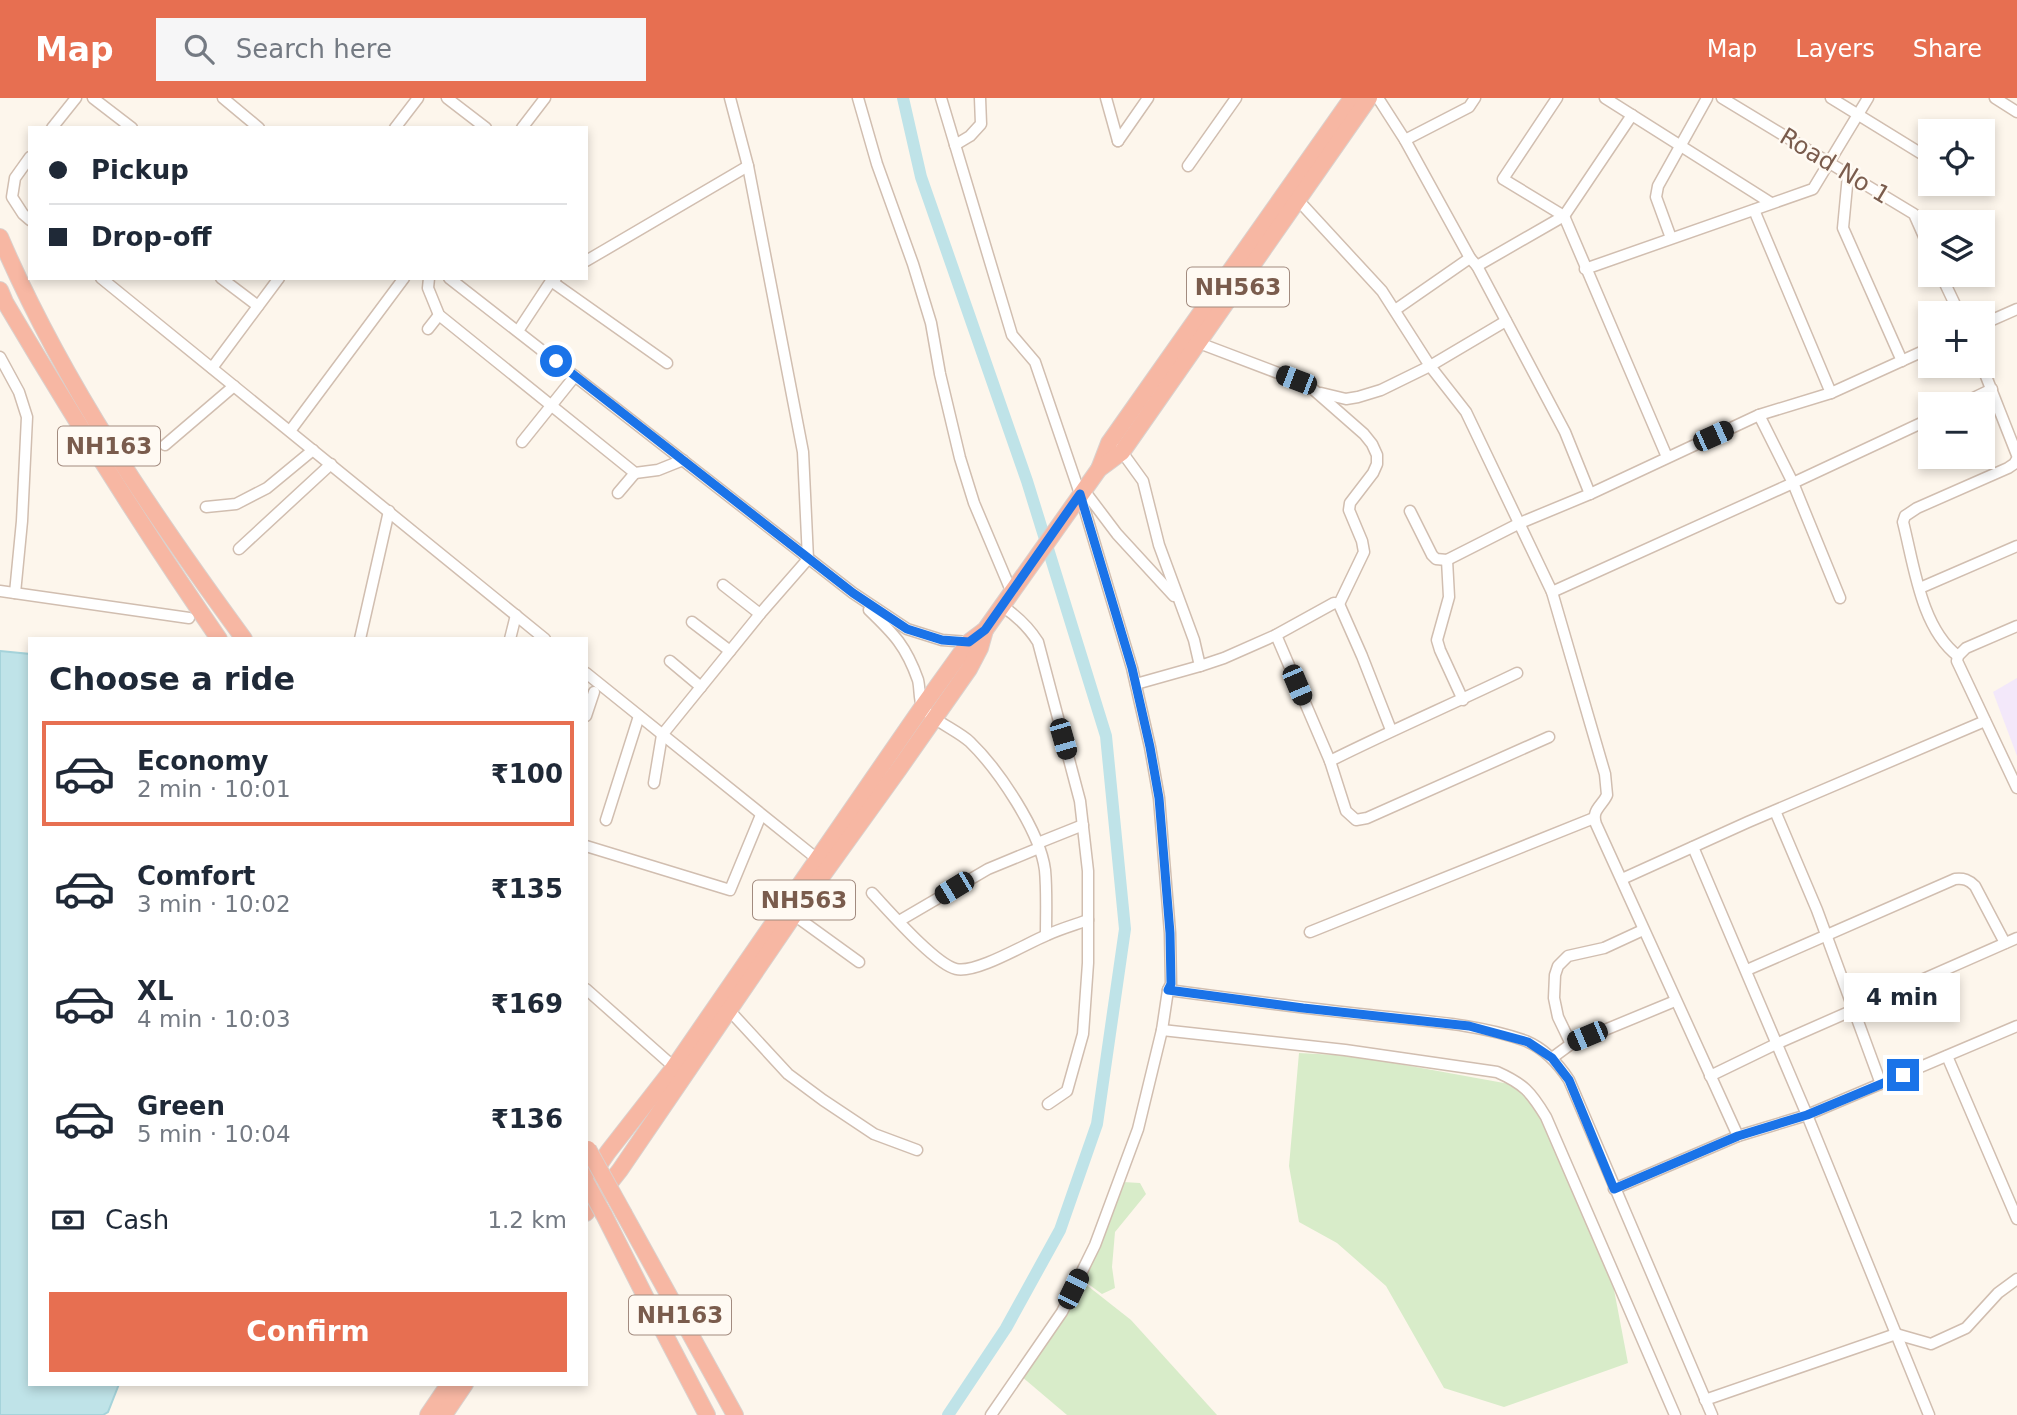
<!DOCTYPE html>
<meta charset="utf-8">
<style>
:root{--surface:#fff;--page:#f6f6f7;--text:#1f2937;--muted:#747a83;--line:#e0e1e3;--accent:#e76f51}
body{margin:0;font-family:"DejaVu Sans",sans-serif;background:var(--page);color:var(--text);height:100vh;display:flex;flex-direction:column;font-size:26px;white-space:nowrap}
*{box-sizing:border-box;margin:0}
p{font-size:23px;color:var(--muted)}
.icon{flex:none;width:38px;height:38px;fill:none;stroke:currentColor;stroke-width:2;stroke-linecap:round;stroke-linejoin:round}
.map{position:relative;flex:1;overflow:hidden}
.panel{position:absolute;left:28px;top:539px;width:560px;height:749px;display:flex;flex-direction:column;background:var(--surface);border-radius:0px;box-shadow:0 4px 10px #0003}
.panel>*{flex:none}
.banner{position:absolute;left:28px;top:28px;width:560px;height:154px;border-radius:0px;box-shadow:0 4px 10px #0003;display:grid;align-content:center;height:154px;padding:0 21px;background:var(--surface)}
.fabs{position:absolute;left:1918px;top:21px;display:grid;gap:14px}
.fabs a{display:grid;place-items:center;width:77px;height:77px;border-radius:0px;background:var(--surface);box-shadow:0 4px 10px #0003;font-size:35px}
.end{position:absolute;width:32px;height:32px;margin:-16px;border:9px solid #1a73e8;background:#fff;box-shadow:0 0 0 4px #fff}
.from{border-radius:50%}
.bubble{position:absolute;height:49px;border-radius:0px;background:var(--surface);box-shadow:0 4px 10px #0003;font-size:23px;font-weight:700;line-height:49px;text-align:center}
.car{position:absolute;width:21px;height:42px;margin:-21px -10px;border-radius:9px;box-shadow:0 0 5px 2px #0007;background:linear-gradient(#222 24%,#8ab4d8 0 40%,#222 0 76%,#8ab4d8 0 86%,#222 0)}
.banner b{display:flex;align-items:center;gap:24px;height:66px;font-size:26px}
.banner b+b{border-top:2px solid var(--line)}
.banner i{width:18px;height:18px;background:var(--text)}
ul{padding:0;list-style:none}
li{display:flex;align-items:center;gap:21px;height:105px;margin:0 14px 10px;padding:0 7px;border:4px solid transparent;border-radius:0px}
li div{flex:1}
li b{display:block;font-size:26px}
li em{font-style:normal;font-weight:700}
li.current{border-color:var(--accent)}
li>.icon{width:63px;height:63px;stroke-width:1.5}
h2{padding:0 21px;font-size:32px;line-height:84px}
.pay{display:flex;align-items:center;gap:18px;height:77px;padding:0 21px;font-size:26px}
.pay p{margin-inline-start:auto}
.button{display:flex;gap:14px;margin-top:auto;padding:14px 21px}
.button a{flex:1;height:80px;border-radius:0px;background:var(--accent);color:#fff;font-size:28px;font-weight:700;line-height:80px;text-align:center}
header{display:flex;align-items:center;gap:42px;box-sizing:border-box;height:98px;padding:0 35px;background:var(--accent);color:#fff}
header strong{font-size:33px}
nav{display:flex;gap:38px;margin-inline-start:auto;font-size:24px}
.search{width:490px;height:63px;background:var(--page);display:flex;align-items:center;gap:18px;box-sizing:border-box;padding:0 24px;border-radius:0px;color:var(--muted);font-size:26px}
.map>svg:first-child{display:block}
.education{fill:#f3e8fa}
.green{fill:#d8ecc9}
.water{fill:#bfe3e8;stroke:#a5d3da;stroke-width:2}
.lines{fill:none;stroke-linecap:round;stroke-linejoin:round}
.canal{stroke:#bfe3e8;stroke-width:12}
.minor-casing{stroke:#d1beb0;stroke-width:13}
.highway-casing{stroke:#dad1cd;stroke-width:18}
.minor{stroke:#fff;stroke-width:10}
.highway{stroke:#f7b7a3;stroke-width:16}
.highway-bridge-casing{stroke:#dad1cd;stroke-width:18;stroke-linecap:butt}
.highway-bridge{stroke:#f7b7a3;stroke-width:16}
.route{stroke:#1a73e8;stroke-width:9}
.labels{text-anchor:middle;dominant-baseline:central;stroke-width:5;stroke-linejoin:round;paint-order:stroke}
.shield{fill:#fffaf3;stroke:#a28b7f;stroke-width:2}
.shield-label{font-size:23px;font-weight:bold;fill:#7a5c4d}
.street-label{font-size:24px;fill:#7a5c4d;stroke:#fffaf3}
</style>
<header>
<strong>Map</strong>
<div class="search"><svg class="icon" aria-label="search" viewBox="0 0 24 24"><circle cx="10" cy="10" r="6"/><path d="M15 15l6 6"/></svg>Search here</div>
<nav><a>Map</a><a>Layers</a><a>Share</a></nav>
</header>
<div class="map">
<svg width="2017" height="1317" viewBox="0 0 2017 1317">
<rect width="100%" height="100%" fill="#fdf6ec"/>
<path class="education" d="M2017 580V658L1993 594Z"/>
<g class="green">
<path d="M1299 955 1355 958 1526 989 1607 1155 1628 1265 1504 1309 1444 1290 1386 1188 1337 1145 1299 1124 1289 1068Z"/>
<path d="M1123 1084 1140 1085 1146 1096 1115 1134 1112 1169 1115 1190 1102 1196 1084 1183Z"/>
<path d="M1084 1185 1131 1222 1217 1317H1067L1021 1278Z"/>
</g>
<path class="water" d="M0 553 30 556V1286H119L108 1314 103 1317H0Z"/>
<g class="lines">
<path class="canal" d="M903 0 921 79 1027 383 1106 638 1125 831 1097 1026 1060 1132 1006 1230 948 1317"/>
<g class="minor-casing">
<g id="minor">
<path d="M93 0 132 30"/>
<path d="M223 0 259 30"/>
<path d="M447 0 486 30"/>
<path d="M858 0 877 66 913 166 931 225 940 276 960 360 974 405 1012 495"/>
<path d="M941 0 1012 237 1035 264 1080 396 1132 570 1150 649 1159 700 1170 835 1171 886 1168 892 1162 932 1138 1031 1095 1147 1062 1214 991 1317"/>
<path d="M1106 0 1118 43"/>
<path d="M1378 0 1405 42 1470 160 1477 168 1565 334 1590 396"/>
<path d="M1557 0 1503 81 1564 118 1667 359"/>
<path d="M1605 0 1771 105"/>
<path d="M1722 0 1914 116 1930 152"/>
<path d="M1831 0 1930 61"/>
<path d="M1995 0 2017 14"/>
<path d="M52 30 76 0"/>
<path d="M395 30 418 0"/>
<path d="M522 30 545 0"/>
<path d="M1405 42 1469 9 1475 0"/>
<path d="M1118 43 1148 0"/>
<path d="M955 47 970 38 981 26 980 0"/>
<path d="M30 59 15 80 12 99 23 116 30 122"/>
<path d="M1188 68 1236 0"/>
<path d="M1848 77 1843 130 1902 263"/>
<path d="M1298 102 1382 193 1430 268 1466 314 1552 494 1605 676 1607 697C1602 708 1591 712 1596 726L1738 1038 1614 1091"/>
<path d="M1754 112 1831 295"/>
<path d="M1671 140 1656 99 1658 88 1707 0"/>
<path d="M586 163 748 68"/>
<path d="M1477 168 1564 118 1632 17"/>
<path d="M1585 171 1813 91 1868 0"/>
<path d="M1941 177 1959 215"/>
<path d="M101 180 545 541"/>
<path d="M221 180 258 208"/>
<path d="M429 180 428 190 439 217 635 375 658 372 683 362"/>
<path d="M449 180 853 495 907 531 942 542 969 544"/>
<path d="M551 183 667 265"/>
<path d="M1395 212 1470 160"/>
<path d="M1983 226 2017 211"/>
<path d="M428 231 439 217"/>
<path d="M518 233 551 183 556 180"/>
<path d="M1199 245 1307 286 1364 336 1372 346 1377 357V366L1373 375 1350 405 1349 412 1362 443 1364 454 1339 506"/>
<path d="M0 259 19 294 27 319 22 423 15 495"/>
<path d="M1982 268 2017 357"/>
<path d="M212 270 279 180"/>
<path d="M1321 295 1346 301 1358 299 1381 292 1430 268 1506 223"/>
<path d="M1961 306 1992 291"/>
<path d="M1759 317 1793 385 1840 500"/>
<path d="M290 333 404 180"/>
<path d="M522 344 575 278"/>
<path d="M165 347 234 288"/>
<path d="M1117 351 1122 354 1143 383 1159 447 1194 542 1200 568 1224 560 1276 537 1334 505 1339 506 1362 558 1391 632"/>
<path d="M1083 391 1117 436 1174 498"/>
<path d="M618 395 635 375"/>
<path d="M206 409 236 406 267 390 313 352"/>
<path d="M1410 413 1432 457 1436 461 1447 462 1520 425 1590 396 1759 317 1831 295 1930 250"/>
<path d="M239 451 331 366"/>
<path d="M1447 462 1449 499 1437 542 1440 552 1463 602"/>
<path d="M723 487 760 516"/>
<path d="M1920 490 2017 448"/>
<path d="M0 493 189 520"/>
<path d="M1552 494 1793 385 1930 321"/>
<path d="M1002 508C1017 518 1028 528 1038 544L1080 703 1088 773V865L1083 936 1067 993 1048 1006"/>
<path d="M869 512C894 536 906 548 918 582 920 590 919 601 922 608 929 621 959 633 970 644 998 671 1040 733 1045 772 1047 793 1046 816 1046 837"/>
<path d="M692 524 730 553"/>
<path d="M2017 528 1966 550 1958 558 1957 563 2017 690"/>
<path d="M1276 537 1330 663 1346 713 1356 722 1367 720 1549 639"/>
<path d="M360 541 389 413"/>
<path d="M510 541 516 517"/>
<path d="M1958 558C1921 530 1914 467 1903 424L1905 418 1917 410 2008 370 2014 366 2017 361"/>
<path d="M670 563 701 589"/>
<path d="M586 575 821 764"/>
<path d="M1136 586 1200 568"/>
<path d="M586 618 594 594"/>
<path d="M1330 663C1392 632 1455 605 1517 575"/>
<path d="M654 685 662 637 760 516 808 461 803 354 748 68 730 0"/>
<path d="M1775 713 1817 812 1881 986"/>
<path d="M606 722 639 618"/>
<path d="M1038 745 1083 727"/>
<path d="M586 748 730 792 761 717"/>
<path d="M1693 749 1807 1017 1929 1317"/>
<path d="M1622 781 1748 724 1985 623"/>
<path d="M872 795C889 813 935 866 956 871 976 876 1027 845 1047 837 1060 831 1074 827 1088 822"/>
<path d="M794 817 859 864"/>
<path d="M899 823 988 771 1039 750"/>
<path d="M1310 834 1594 720"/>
<path d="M1747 872 1955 781C1964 780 1969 782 1975 788L2005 845"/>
<path d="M586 891 674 969"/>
<path d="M1168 892C1235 901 1302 910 1369 917 1421 923 1476 925 1526 943 1545 951 1558 965 1569 982L1712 1317"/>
<path d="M729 912 788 976 823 1002 874 1036 917 1052"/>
<path d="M1162 932 1345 952 1497 974C1524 986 1531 994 1546 1019L1675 1317"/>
<path d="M1571 946 1558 919 1554 900 1555 877 1558 868 1568 858 1604 850 1643 832"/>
<path d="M1947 958 2017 1121"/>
<path d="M1552 960 1571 946 1675 903"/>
<path d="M1710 978 1776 946 2017 840"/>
<path d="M1738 1038 1807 1017 2017 928"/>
<path d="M1705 1302 1896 1236 1931 1246 1966 1230 1998 1195 2017 1181"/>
</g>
</g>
<g class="highway-casing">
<g id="highway">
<path d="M0 139C62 284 151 414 244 541"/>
<path d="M0 192 5 204C73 319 143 431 219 541"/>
<path d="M1099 371 1109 345 1352 0"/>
<path d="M586 1086 608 1054 672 972 923 608 969 544 985 532 1099 371 1122 354 1369 0"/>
<path d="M586 1115 620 1072 794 817 899 671 969 571 980 550 985 532"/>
<path d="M624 1116 735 1317"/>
<path d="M604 1117 651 1210 707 1317"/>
<path d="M428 1317 449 1286"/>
<path d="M444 1317 465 1286"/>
</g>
</g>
<use href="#minor" class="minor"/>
<use href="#highway" class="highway"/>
<g class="highway-bridge-casing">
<g id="highway-bridge">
<path d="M588 1051 624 1116"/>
<path d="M586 1084 604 1117"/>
</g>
</g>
<use href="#highway-bridge" class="highway-bridge"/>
</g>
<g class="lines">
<path class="route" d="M556 263 853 495 907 531 942 542 969 544 985 532 1080 396 1132 570 1150 649 1159 700 1170 835 1171 886 1168 892 1303 910 1469 928 1528 944 1552 960 1569 982 1614 1091 1738 1038 1807 1017 1903 977"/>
</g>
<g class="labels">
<g class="shield">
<rect x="1187" y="169.5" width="102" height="39" rx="5"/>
<rect x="58" y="328.5" width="102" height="39" rx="5"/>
<rect x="753" y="782.5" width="102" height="39" rx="5"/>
<rect x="629" y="1197.5" width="102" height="39" rx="5"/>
</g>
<g class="shield-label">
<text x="1238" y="189">NH563</text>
<text x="109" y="348">NH163</text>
<text x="804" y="802">NH563</text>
<text x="680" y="1217">NH163</text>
</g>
<g class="street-label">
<text transform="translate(1835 68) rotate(31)">Road No 1</text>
</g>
</g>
</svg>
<div class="fabs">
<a><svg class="icon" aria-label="locate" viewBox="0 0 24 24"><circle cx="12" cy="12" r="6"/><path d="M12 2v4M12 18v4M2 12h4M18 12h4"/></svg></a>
<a><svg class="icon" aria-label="layers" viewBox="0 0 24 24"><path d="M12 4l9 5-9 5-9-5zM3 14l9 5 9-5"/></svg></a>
<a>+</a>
<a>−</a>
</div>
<i class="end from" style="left:556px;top:263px"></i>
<i class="end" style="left:1903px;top:977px"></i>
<div class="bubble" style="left:1844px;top:875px;width:116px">4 min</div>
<i class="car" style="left:1296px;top:282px;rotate:291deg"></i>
<i class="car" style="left:1713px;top:338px;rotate:66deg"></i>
<i class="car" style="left:1297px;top:587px;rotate:157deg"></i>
<i class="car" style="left:1063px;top:641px;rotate:164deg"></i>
<i class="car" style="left:954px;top:790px;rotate:239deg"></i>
<i class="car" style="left:1587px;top:938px;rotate:247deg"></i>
<i class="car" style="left:1073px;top:1191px;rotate:26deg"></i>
<div class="banner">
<b><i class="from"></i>Pickup</b>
<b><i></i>Drop-off</b>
</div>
<section class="panel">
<h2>Choose a ride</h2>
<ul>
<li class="current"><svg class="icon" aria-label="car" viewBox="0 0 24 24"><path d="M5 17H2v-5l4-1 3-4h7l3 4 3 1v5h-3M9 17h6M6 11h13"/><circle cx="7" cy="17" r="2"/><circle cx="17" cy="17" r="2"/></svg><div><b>Economy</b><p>2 min · 10:01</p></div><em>₹100</em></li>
<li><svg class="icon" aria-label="car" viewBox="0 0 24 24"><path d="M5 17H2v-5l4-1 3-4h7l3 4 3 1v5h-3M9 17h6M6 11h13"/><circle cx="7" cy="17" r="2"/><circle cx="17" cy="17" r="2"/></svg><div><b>Comfort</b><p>3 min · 10:02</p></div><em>₹135</em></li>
<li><svg class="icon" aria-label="car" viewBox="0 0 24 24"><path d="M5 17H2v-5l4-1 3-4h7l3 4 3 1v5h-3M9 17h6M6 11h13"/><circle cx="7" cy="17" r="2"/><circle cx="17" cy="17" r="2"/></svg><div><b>XL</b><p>4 min · 10:03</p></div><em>₹169</em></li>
<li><svg class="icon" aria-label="car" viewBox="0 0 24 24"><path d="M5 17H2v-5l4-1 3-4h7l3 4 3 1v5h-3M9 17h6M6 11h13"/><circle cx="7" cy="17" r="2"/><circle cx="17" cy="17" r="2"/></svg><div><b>Green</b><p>5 min · 10:04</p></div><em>₹136</em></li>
</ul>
<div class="pay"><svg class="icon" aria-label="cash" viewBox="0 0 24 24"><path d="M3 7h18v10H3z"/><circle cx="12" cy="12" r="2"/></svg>Cash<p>1.2 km</p></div>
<div class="button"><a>Confirm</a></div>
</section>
</div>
